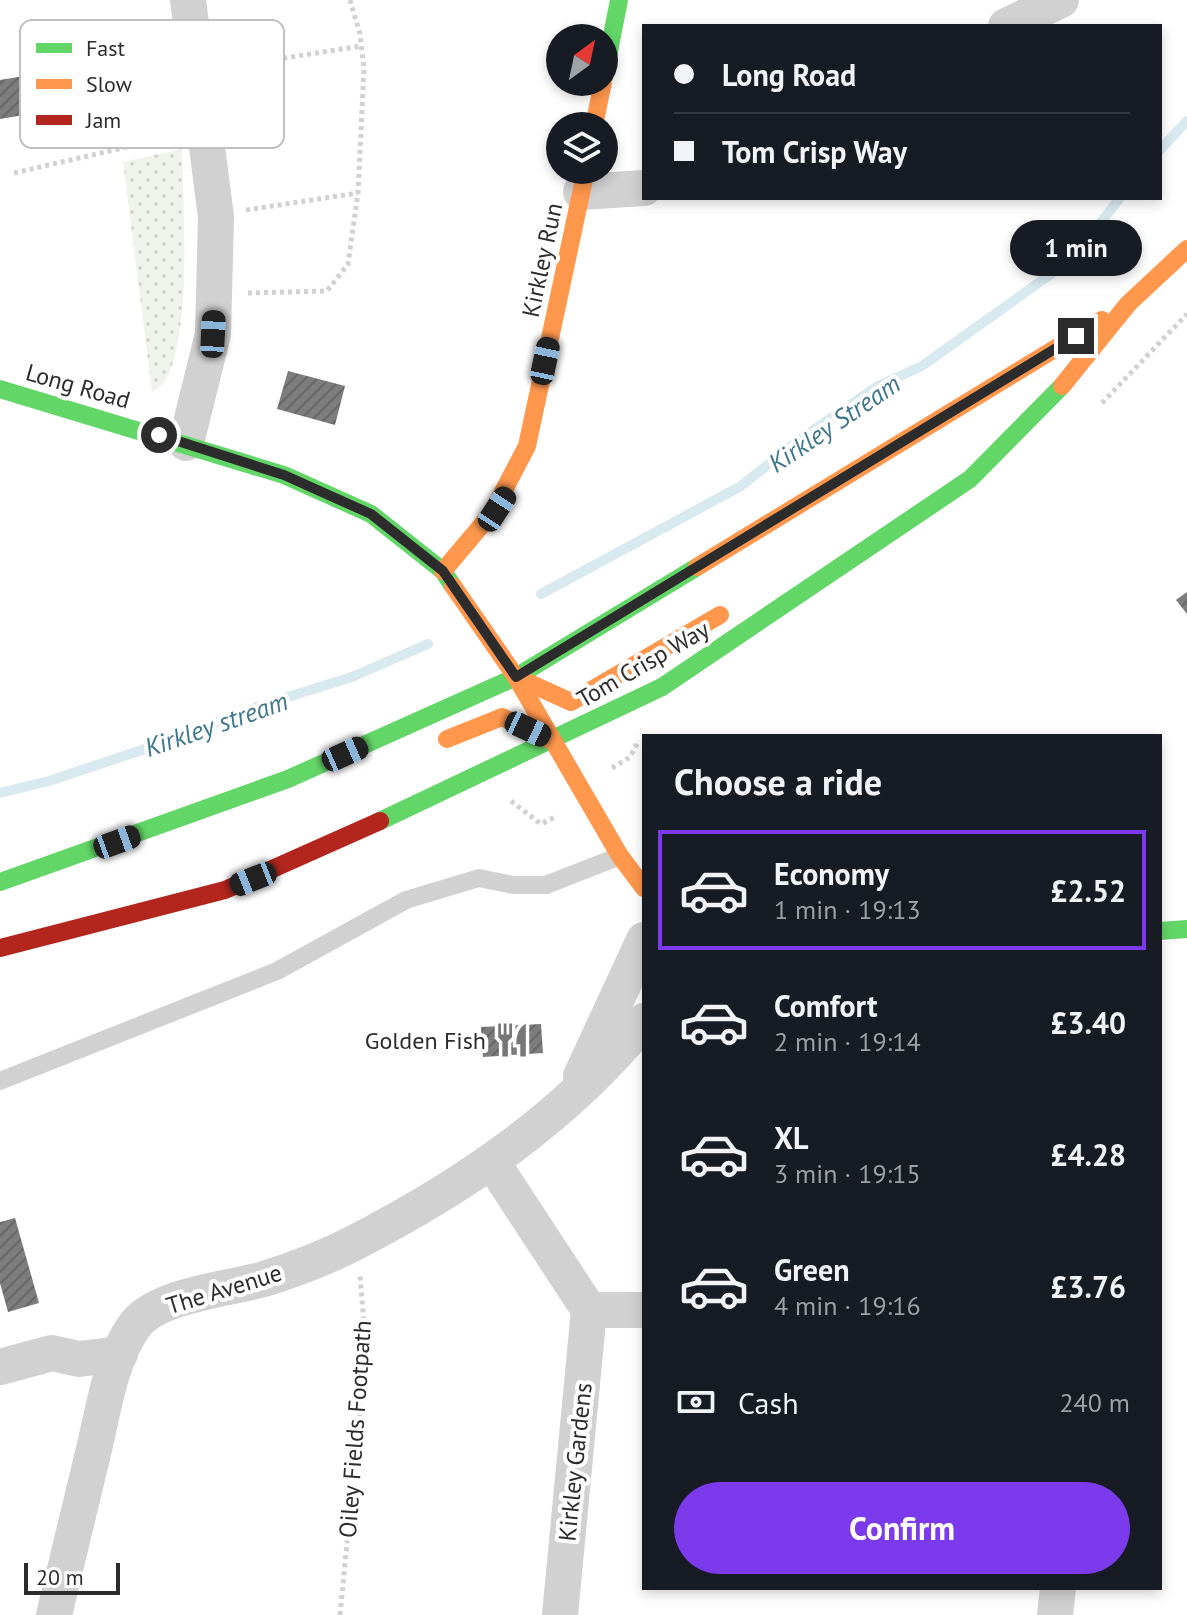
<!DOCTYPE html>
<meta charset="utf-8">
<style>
:root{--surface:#171b24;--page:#20242c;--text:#f1f3f6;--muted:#9ea1a6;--line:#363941;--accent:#7c3aed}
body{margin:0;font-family:"PT Sans",sans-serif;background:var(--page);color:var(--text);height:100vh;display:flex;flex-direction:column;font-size:30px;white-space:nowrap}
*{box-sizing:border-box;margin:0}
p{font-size:26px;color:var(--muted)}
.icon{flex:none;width:44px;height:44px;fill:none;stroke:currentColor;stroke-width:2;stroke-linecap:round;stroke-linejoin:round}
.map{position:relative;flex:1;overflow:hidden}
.drawer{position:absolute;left:642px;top:734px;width:520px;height:856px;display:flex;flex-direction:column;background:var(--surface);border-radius:0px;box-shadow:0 4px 12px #0003}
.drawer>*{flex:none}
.hud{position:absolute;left:642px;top:24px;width:520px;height:176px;border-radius:0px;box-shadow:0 4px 12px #0003;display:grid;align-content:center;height:176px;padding:0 32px;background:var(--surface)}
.needle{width:52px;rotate:33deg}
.fabs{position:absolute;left:546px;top:24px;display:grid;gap:16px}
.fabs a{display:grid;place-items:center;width:72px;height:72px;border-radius:50%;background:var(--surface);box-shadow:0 4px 12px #0003;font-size:40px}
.scale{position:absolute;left:24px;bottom:20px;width:96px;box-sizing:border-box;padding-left:8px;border:4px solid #2c2c2c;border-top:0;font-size:22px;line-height:28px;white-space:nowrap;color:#2c2c2c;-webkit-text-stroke:6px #fff;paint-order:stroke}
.end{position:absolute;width:36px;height:36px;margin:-18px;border:10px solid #2c2c2c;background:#fff;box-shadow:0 0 0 4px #fff}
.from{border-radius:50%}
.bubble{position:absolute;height:56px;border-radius:28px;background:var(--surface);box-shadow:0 4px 12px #0003;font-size:26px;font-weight:600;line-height:56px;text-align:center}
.car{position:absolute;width:24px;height:48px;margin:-24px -12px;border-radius:10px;box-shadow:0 0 6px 2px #0007;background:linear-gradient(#222 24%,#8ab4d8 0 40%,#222 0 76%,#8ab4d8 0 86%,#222 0)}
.hud b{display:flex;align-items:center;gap:28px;height:76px;font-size:30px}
.hud b+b{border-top:2px solid var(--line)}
.hud i{width:20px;height:20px;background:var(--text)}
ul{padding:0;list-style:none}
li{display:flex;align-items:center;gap:24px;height:120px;margin:0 16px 12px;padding:0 16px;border:4px solid transparent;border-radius:0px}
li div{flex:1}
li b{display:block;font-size:30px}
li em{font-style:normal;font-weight:600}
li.on{border-color:var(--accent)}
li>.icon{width:72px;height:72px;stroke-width:1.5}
h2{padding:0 32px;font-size:36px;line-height:96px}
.pay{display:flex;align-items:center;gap:20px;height:88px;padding:0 32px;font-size:30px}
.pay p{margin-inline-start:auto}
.primary-button{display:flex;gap:16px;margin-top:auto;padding:16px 32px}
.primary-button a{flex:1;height:92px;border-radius:48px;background:var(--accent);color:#fff;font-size:32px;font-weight:600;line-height:92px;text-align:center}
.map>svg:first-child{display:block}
.grass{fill:url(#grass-dots)}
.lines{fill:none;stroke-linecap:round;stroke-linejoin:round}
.stream{stroke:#d8e9f0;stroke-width:10}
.building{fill:url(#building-hatch)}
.path{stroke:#d1d1d1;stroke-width:5;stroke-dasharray:4 4;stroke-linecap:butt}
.lane{stroke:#d1d1d1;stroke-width:18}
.street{stroke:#d1d1d1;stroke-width:36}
.fast{stroke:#63d668;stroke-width:18}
.slow{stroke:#ff974d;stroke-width:18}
.jam{stroke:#b3261e;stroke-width:18}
.route{stroke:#2c2c2c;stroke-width:10}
.labels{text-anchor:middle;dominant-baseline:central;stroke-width:8;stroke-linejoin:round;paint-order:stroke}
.street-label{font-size:24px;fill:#2c2c2c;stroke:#fff}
.poi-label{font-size:24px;fill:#2c2c2c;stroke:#fff;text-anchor:end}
.water-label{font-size:26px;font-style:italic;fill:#3e768b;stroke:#fff}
.key{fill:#fff;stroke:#c0c0c0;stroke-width:2}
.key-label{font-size:22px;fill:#2c2c2c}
</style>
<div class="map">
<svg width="1187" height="1615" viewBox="0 0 1187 1615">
<defs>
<pattern id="grass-dots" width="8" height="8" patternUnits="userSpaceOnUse" patternTransform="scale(2)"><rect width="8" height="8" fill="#f0f3eb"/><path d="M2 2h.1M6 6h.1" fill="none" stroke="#ced0ca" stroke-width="1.8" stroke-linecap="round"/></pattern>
<pattern id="building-hatch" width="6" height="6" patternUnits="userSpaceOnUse" patternTransform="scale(2)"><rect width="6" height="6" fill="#7d7d7d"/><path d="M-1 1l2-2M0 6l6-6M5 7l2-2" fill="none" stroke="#676767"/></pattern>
</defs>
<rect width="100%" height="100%" fill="#fff"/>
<path class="grass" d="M182 149C182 193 197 375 152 392L123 162Z"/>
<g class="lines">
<g class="stream">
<path d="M1160 150 1187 121"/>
<path d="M541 594 741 486 799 440 878 386 922 366 1072 259 1120 198"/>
<path d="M0 793 49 781 163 743 265 704 352 677 428 644"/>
</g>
</g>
<g class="building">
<path d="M156 54 162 92 0 119V80Z"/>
<path d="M288 371 345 386 335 425 277 409Z"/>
<path d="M1187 592V614L1176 600Z"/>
<path d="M541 1024 543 1053 483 1057 481 1027Z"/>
<path d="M15 1218 39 1303 8 1312 0 1283V1222Z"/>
</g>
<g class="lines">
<g class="path">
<path d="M228 67 361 46"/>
<path d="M14 173 175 136"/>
<path d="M246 210 358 193"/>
<path d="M248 293 327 291 348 264 358 193 364 69 360 34 350 0"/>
<path d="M1102 403 1187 314"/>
<path d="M612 768 630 757 638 742"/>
<path d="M511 801 541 824 555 817"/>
<path d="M340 1615 366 1348 360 1276"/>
</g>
<path class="lane" d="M0 1081 277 971 406 900 479 878 513 885H546L620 856"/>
<g class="street">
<path d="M1006 26 1061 0"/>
<path d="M581 192 644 188"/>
<path d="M186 443 213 334 216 217 188 0"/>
<path d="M581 1076 644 940"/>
<path d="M492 1162 589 1310 560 1615"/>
<path d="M589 1310H644"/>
<path d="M0 1367 52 1353 79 1359 120 1354"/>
<path d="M54 1615C68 1558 81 1501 95 1445 104 1406 111 1358 135 1325 158 1295 228 1289 264 1279 293 1270 327 1257 354 1243 463 1187 566 1117 644 1021"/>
<path d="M1055 1615 1058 1588"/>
</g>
<g class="fast">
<path d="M604 77 619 0"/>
<path d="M0 389 284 475 371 514 443 571 453 586"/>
<path d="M380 821 662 687 970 479 1062 386"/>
<path d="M0 882 288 779 516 677 697 567"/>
<path d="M1160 931 1187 929"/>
</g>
<g class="slow">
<path d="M594 126 603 82"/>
<path d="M1062 386 1128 304 1187 249"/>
<path d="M697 567 1102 320"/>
<path d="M443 571 492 513 527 446 586 170"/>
<path d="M453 586 516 677 620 856 644 888"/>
<path d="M516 677 571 702 720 615"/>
<path d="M447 739 502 717 553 741"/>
</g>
<path class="jam" d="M0 948 225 890 380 821"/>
</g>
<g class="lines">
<path class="route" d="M159 435 284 475 371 514 443 571 516 677 1076 336"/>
</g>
<defs>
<g id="restaurant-bare" transform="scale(2.76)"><path d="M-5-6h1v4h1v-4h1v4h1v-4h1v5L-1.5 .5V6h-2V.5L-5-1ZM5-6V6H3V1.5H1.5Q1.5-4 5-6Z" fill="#767676" stroke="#fff" stroke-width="2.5" paint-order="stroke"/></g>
</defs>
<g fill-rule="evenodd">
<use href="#restaurant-bare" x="512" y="1040"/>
</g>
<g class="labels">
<g class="street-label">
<text transform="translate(542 260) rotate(-78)">Kirkley Run</text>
<text transform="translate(78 386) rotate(16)">Long Road</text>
<text transform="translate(643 664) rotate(-30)">Tom Crisp Way</text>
<text transform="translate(224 1289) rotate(-17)">The Avenue</text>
<text transform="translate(355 1429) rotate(-86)">Oiley Fields Footpath</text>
<text transform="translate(575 1462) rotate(-84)">Kirkley Gardens</text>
</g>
<g class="poi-label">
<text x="486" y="1040">Golden Fish</text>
</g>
<g class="water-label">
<text transform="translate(834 423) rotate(-34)">Kirkley Stream</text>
<text transform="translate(216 724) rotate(-19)">Kirkley stream</text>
</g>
</g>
<rect x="20" y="20" width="264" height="128" rx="12" class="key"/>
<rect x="36" y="43" width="36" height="10" fill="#63d668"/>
<rect x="36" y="79" width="36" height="10" fill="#ff974d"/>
<rect x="36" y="115" width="36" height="10" fill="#b3261e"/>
<g class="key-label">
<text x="86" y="56">Fast</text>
<text x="86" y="92">Slow</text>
<text x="86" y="128">Jam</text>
</g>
</svg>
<div class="fabs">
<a><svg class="needle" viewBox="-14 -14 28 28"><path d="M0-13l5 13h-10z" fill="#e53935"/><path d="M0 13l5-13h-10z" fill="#9ea1a6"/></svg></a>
<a><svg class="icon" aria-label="layers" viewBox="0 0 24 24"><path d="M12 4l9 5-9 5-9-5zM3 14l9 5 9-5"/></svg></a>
</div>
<div class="scale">20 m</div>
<i class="end from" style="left:159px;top:435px"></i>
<i class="end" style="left:1076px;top:336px"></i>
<div class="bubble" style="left:1010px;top:220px;width:132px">1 min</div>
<i class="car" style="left:213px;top:334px;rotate:3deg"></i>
<i class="car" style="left:545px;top:361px;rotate:12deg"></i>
<i class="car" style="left:497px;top:509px;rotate:33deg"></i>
<i class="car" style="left:528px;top:729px;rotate:115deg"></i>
<i class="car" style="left:345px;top:754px;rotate:66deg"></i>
<i class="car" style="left:117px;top:842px;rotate:70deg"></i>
<i class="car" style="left:253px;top:879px;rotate:248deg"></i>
<div class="hud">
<b><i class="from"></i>Long Road</b>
<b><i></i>Tom Crisp Way</b>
</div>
<section class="drawer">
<h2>Choose a ride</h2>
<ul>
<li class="on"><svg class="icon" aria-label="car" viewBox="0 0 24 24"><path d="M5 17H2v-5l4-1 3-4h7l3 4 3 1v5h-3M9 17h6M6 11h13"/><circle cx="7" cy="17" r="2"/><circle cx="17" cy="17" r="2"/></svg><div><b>Economy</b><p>1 min · 19:13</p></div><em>£2.52</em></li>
<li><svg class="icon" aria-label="car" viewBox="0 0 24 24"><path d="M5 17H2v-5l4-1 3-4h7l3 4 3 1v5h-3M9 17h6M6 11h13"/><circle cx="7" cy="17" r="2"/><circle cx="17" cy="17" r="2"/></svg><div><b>Comfort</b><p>2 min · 19:14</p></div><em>£3.40</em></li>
<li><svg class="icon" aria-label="car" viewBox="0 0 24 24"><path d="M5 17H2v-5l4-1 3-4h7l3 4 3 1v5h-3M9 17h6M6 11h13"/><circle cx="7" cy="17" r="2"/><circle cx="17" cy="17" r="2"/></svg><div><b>XL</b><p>3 min · 19:15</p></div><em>£4.28</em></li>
<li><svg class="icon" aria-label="car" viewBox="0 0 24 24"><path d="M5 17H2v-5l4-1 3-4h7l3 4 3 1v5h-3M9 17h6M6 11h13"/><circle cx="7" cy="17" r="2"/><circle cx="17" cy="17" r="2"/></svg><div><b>Green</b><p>4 min · 19:16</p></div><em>£3.76</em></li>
</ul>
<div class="pay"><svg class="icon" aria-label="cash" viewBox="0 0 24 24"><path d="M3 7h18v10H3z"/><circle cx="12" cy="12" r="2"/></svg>Cash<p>240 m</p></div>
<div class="primary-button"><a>Confirm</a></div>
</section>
</div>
